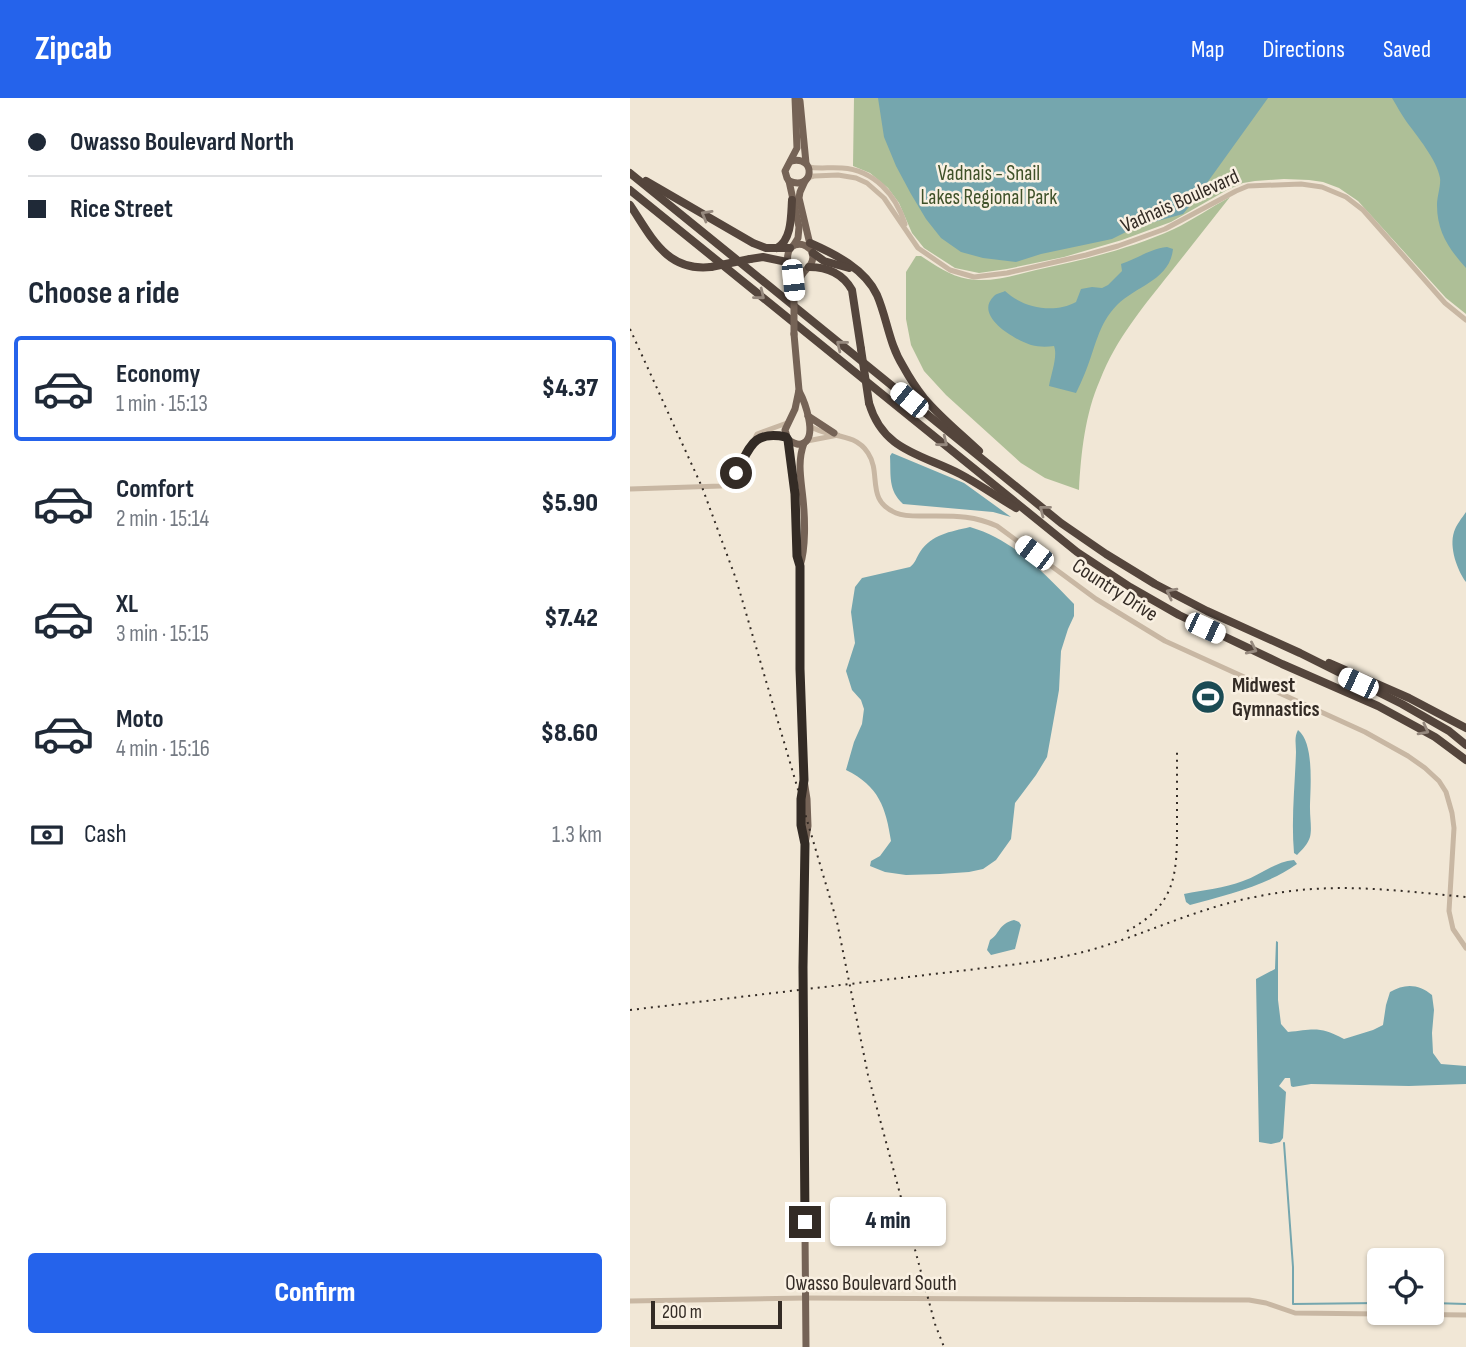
<!DOCTYPE html>
<meta charset="utf-8">
<style>
:root{--surface:#fff;--page:#f6f6f7;--text:#1f2937;--muted:#747a83;--line:#e0e1e3;--accent:#2563eb}
body{margin:0;font-family:"Sofia Sans Condensed",sans-serif;background:var(--page);color:var(--text);height:100vh;display:flex;flex-direction:column;font-size:26px;white-space:nowrap}
*{box-sizing:border-box;margin:0}
p{font-size:23px;color:var(--muted)}
.icon{flex:none;width:38px;height:38px;fill:none;stroke:currentColor;stroke-width:2;stroke-linecap:round;stroke-linejoin:round}
.map{position:relative;flex:1;overflow:hidden}
.details{display:flex;flex-direction:column;background:var(--surface);width:630px}
.details>*{flex:none}
.top-card{display:grid;align-content:center;height:154px;padding:0 28px;background:var(--surface)}
.fabs{position:absolute;left:737px;top:1150px;display:grid;gap:14px}
.fabs a{display:grid;place-items:center;width:77px;height:77px;border-radius:7px;background:var(--surface);box-shadow:0 2px 5px #0004;font-size:35px}
.scale{position:absolute;left:21px;bottom:18px;width:131px;box-sizing:border-box;padding-left:7px;border:4px solid #332b25;border-top:0;font-size:19px;line-height:24px;white-space:nowrap;color:#332b25;-webkit-text-stroke:5px #f9f0e2;paint-order:stroke}
.end{position:absolute;width:32px;height:32px;margin:-16px;border:9px solid #332b25;background:#fff;box-shadow:0 0 0 4px #fff}
.from{border-radius:50%}
.bubble{position:absolute;height:49px;border-radius:7px;background:var(--surface);box-shadow:0 2px 5px #0004;font-size:23px;font-weight:800;line-height:49px;text-align:center}
.car{position:absolute;width:21px;height:42px;margin:-21px -10px;border-radius:9px;box-shadow:0 0 5px 2px #0007;background:linear-gradient(#fff 24%,#345 0 40%,#fff 0 76%,#345 0 86%,#fff 0)}
.top-card b{display:flex;align-items:center;gap:24px;height:66px;font-size:26px}
.top-card b+b{border-top:2px solid var(--line)}
.top-card i{width:18px;height:18px;background:var(--text)}
ul{padding:0;list-style:none}
li{display:flex;align-items:center;gap:21px;height:105px;margin:0 14px 10px;padding:0 14px;border:4px solid transparent;border-radius:7px}
li div{flex:1}
li b{display:block;font-size:26px}
li em{font-style:normal;font-weight:800}
li.selected{border-color:var(--accent)}
li>.icon{width:63px;height:63px;stroke-width:1.5}
h2{padding:0 28px;font-size:32px;line-height:84px}
.pay{display:flex;align-items:center;gap:18px;height:77px;padding:0 28px;font-size:26px}
.pay p{margin-inline-start:auto}
.button{display:flex;gap:14px;margin-top:auto;padding:14px 28px}
.button a{flex:1;height:80px;border-radius:7px;background:var(--accent);color:#fff;font-size:28px;font-weight:800;line-height:80px;text-align:center}
header{display:flex;align-items:center;gap:42px;box-sizing:border-box;height:98px;padding:0 35px;background:var(--accent);color:#fff}
header strong{font-size:33px}
nav{display:flex;gap:38px;margin-inline-start:auto;font-size:24px}
main{display:flex;flex:1;min-height:0}
.map>svg:first-child{display:block}
.green{fill:#aebf97}
.water{fill:#75a6ae}
.lines{fill:none;stroke-linecap:round;stroke-linejoin:round}
.stream{stroke:#75a6ae;stroke-width:2}
.minor{stroke:#c8b7a3;stroke-width:5}
.major{stroke:#756356;stroke-width:7}
.highway{stroke:#54453c;stroke-width:8}
.rail{stroke:#332b25;stroke-width:2;stroke-dasharray:2 5;stroke-linecap:butt}
.major-bridge{stroke:#756356;stroke-width:7}
.highway-bridge{stroke:#54453c;stroke-width:8}
.oneway{stroke:#96897e}
.route{stroke:#332b25;stroke-width:9}
.labels{text-anchor:middle;dominant-baseline:central;stroke-width:5;stroke-linejoin:round;paint-order:stroke}
.park-label{font-size:21px;fill:#3f5129;stroke:#f9f0e2}
.street-label{font-size:21px;fill:#332b25;stroke:#f9f0e2}
.poi-label{font-size:21px;font-weight:bold;fill:#332b25;stroke:#f9f0e2;text-anchor:start}
</style>
<header>
<strong>Zipcab</strong>
<nav><a>Map</a><a>Directions</a><a>Saved</a></nav>
</header>
<main>
<section class="details">
<div class="top-card">
<b><i class="from"></i>Owasso Boulevard North</b>
<b><i></i>Rice Street</b>
</div>
<h2>Choose a ride</h2>
<ul>
<li class="selected"><svg class="icon" aria-label="car" viewBox="0 0 24 24"><path d="M5 17H2v-5l4-1 3-4h7l3 4 3 1v5h-3M9 17h6M6 11h13"/><circle cx="7" cy="17" r="2"/><circle cx="17" cy="17" r="2"/></svg><div><b>Economy</b><p>1 min · 15:13</p></div><em>$4.37</em></li>
<li><svg class="icon" aria-label="car" viewBox="0 0 24 24"><path d="M5 17H2v-5l4-1 3-4h7l3 4 3 1v5h-3M9 17h6M6 11h13"/><circle cx="7" cy="17" r="2"/><circle cx="17" cy="17" r="2"/></svg><div><b>Comfort</b><p>2 min · 15:14</p></div><em>$5.90</em></li>
<li><svg class="icon" aria-label="car" viewBox="0 0 24 24"><path d="M5 17H2v-5l4-1 3-4h7l3 4 3 1v5h-3M9 17h6M6 11h13"/><circle cx="7" cy="17" r="2"/><circle cx="17" cy="17" r="2"/></svg><div><b>XL</b><p>3 min · 15:15</p></div><em>$7.42</em></li>
<li><svg class="icon" aria-label="car" viewBox="0 0 24 24"><path d="M5 17H2v-5l4-1 3-4h7l3 4 3 1v5h-3M9 17h6M6 11h13"/><circle cx="7" cy="17" r="2"/><circle cx="17" cy="17" r="2"/></svg><div><b>Moto</b><p>4 min · 15:16</p></div><em>$8.60</em></li>
</ul>
<div class="pay"><svg class="icon" aria-label="cash" viewBox="0 0 24 24"><path d="M3 7h18v10H3z"/><circle cx="12" cy="12" r="2"/></svg>Cash<p>1.3 km</p></div>
<div class="button"><a>Confirm</a></div>
</section>
<div class="map">
<svg width="836" height="1249" viewBox="0 0 836 1249">
<rect width="100%" height="100%" fill="#f1e7d6"/>
<g class="green">
<path d="M224 0H836V216L816 200 728 103 709 90 693 84 679 82 654 81 625 83 613 85 597 92 541 124 492 142 434 159 377 171 349 175 325 170 294 150 282 135 269 105 258 90 240 75 223 68Z"/>
<path d="M600 99C580 124 560 150 540 175 513 209 486 241 470 282 455 316 451 355 449 392L415 380 391 365 316 297 294 273 281 247 276 221V174L286 158H291C305 167 320 178 338 181 361 185 384 177 406 172 453 162 500 151 544 131 563 122 581 109 600 99Z"/>
</g>
<g class="water">
<path d="M248 0H638L564 103 553 116 506 129 482 141 411 156 386 164 353 160 331 154 311 140 296 121 281 96 266 68 254 39Z"/>
<path d="M762 0H836V170C819 151 807 134 807 107 807 98 811 88 810 80 807 62 787 38 776 23 771 16 767 8 762 0Z"/>
<path d="M537 149 543 151C540 182 506 188 487 207 468 226 465 251 455 275 452 282 449 289 446 295L419 288C421 276 428 258 424 248 416 249 409 249 401 247 385 242 343 218 364 198 367 195 371 195 375 193 393 210 424 216 446 204L451 191 462 189 472 190 478 187 492 173 491 166C507 161 519 151 537 149Z"/>
<path d="M262 355 334 385 381 419 363 414 273 406C258 392 261 378 260 358Z"/>
<path d="M836 414V484C827 472 819 449 824 434 826 427 832 420 836 414Z"/>
<path d="M340 429C384 442 413 474 444 506V518L438 531 431 553 429 592 417 659 406 677 385 705 381 741 366 762 353 771 339 774 310 776 276 777 255 774 240 768 241 763 250 758 261 743C256 710 249 688 216 672L224 644 232 626 234 611 231 602 222 592 216 573 225 545 221 514 225 489 232 480 280 469C286 464 286 460 290 454 302 436 320 434 340 429Z"/>
<path d="M668 632C685 646 680 690 680 711 680 720 682 731 680 739 678 746 672 752 667 757L664 755C661 721 665 687 666 654 666 646 664 639 668 632Z"/>
<path d="M664 762 667 766C636 788 596 797 560 807L556 804 554 796C574 792 594 790 613 783 631 777 644 764 664 762Z"/>
<path d="M384 822 389 824 391 827 385 851 361 857 357 852 360 842C370 836 368 826 384 822Z"/>
<path d="M646 843 648 844V902L651 926 658 934C684 931 690 928 714 941L743 932 753 927 756 907 760 894C775 885 789 886 802 897L804 912 802 935 803 955 811 966 836 968V986L779 988 681 986 663 989 661 988 660 980H655L649 988 656 994 653 1040 650 1044 641 1046 629 1044 626 881 645 871Z"/>
</g>
<g class="lines">
<g class="stream">
<path d="M654 1045 663 1169V1206L749 1205"/>
<path d="M802 1205 836 1206"/>
</g>
<g class="minor">
<path d="M178 69C190 71 200 69 212 70 244 72 266 97 275 126"/>
<path d="M177 80 184 78 208 77 226 80 237 85 254 100 288 150 320 172 344 179 377 175 456 157 488 148 535 131 606 93 618 88 671 86 692 89 716 99 733 112 815 205 836 222"/>
<path d="M180 328C198 341 224 333 238 355 252 376 235 402 266 415 276 419 288 418 298 418 324 418 343 417 367 428L466 501 535 543 735 634 778 658 795 670 809 683 816 694 822 715 824 730 819 813 823 831 836 850"/>
<path d="M177 343 208 337"/>
<path d="M123 344 138 338 156 339"/>
<path d="M0 391 91 388C110 378 118 354 127 336L157 325"/>
<path d="M0 1203 175 1200 619 1202 636 1205 665 1215 836 1217"/>
</g>
<g class="major">
<path d="M170 3 176 65"/>
<path d="M159 83C184 94 187 57 161 63"/>
<path d="M163 148 168 140 169 129 159 83 157 80 155 73 167 50 165 0"/>
<path d="M164 194C162 181 150 152 165 147 171 145 175 147 180 151"/>
<path d="M164 196C167 189 169 180 174 174 179 168 182 167 183 159L169 100 170 94 175 83"/>
<path d="M164 236 169 292 165 311 155 332 158 342 165 396 167 458 170 467"/>
<path d="M178 318 204 335"/>
<path d="M158 342C164 345 168 348 174 345 187 337 175 304 169 293"/>
<path d="M173 691 171 727 173 738"/>
<path d="M173 878 175 746 178 728 177 701 174 682 170 571V468C176 450 175 420 173 401 171 381 167 364 174 345"/>
<path d="M173 904 176 1249"/>
</g>
<g class="highway">
<path d="M0 75 431 425 476 456 525 486 577 513 670 555 772 606 819 633 836 647"/>
<path d="M16 83 123 145 136 150H160"/>
<path d="M0 92 447 454 500 489 549 517 652 566 748 608 805 639 836 662"/>
<path d="M0 107C21 138 36 174 81 169"/>
<path d="M180 145C205 156 235 171 247 197 257 220 259 246 273 268 279 279 286 290 294 300 310 319 331 336 349 353"/>
<path d="M147 150C162 142 161 117 162 102"/>
<path d="M183 155 194 163 219 170"/>
<path d="M120 161 133 159 157 164"/>
<path d="M179 169C197 169 213 176 222 192L231 251"/>
<path d="M239 305C253 353 291 356 330 376 349 386 367 399 386 410"/>
<path d="M699 565 779 600 836 630"/>
</g>
<g class="rail">
<path d="M0 231 72 389 106 481 207 824 238 977 305 1226 314 1249"/>
<path d="M497 833C548 806 547 774 547 722 547 699 547 675 547 652"/>
<path d="M0 912 380 867C412 863 443 858 474 848 524 832 572 809 625 799 700 783 761 792 836 799"/>
</g>
<g class="major-bridge">
<path d="M164 236V196"/>
<path d="M173 878V904"/>
</g>
<g class="highway-bridge">
<path d="M81 169 120 161"/>
<path d="M231 251 239 305"/>
</g>
</g>
<defs><path id="oneway-chevron" d="M-2-3.5L2.5 0L-2 3.5" fill="none" stroke-width="1.6" stroke-linecap="round" stroke-linejoin="round" transform="scale(1.75)"/></defs>
<g class="oneway">
<use href="#oneway-chevron" transform="translate(76 117) rotate(-150)"/>
<use href="#oneway-chevron" transform="translate(130 197) rotate(39)"/>
<use href="#oneway-chevron" transform="translate(211 247) rotate(-141)"/>
<use href="#oneway-chevron" transform="translate(313 344) rotate(39)"/>
<use href="#oneway-chevron" transform="translate(414 412) rotate(-142)"/>
<use href="#oneway-chevron" transform="translate(541 495) rotate(-152)"/>
<use href="#oneway-chevron" transform="translate(622 551) rotate(25)"/>
<use href="#oneway-chevron" transform="translate(794 632) rotate(28)"/>
</g>
<g class="lines">
<path class="route" d="M106 375C120 351 121 332 156 339L158 342 165 396 167 458 170 468V571L174 682 171 701V727L175 746 173 869 175 1124"/>
</g>
<defs>
<g id="stadium-disc" transform="scale(1.75)"><circle r="9.5" fill="#1b4b54" stroke="#f9f0e2"/><path d="M0-5a6.5 5 0 1 0 0 10a6.5 5 0 1 0 0-10ZM-3.5-1.8h7v3.6h-7Z" fill="#fff"/></g>
</defs>
<g fill-rule="evenodd">
<use href="#stadium-disc" x="578" y="599"/>
</g>
<g class="labels">
<g class="park-label">
<text x="359" y="75">Vadnais - Snail<tspan x="359" dy="24">Lakes Regional Park</tspan></text>
</g>
<g class="street-label">
<text transform="translate(550 103) rotate(-24)">Vadnais Boulevard</text>
<text transform="translate(485 492) rotate(33)">Country Drive</text>
<text x="241" y="1185">Owasso Boulevard South</text>
</g>
<g class="poi-label">
<text x="602" y="587">Midwest<tspan x="602" dy="24">Gymnastics</tspan></text>
</g>
</g>
</svg>
<div class="fabs">
<a><svg class="icon" aria-label="locate" viewBox="0 0 24 24"><circle cx="12" cy="12" r="6"/><path d="M12 2v4M12 18v4M2 12h4M18 12h4"/></svg></a>
</div>
<div class="scale">200 m</div>
<i class="end from" style="left:106px;top:375px"></i>
<i class="end" style="left:175px;top:1124px"></i>
<div class="bubble" style="left:200px;top:1099px;width:116px">4 min</div>
<i class="car" style="left:163px;top:182px;rotate:174deg"></i>
<i class="car" style="left:279px;top:302px;rotate:309deg"></i>
<i class="car" style="left:404px;top:455px;rotate:307deg"></i>
<i class="car" style="left:575px;top:530px;rotate:115deg"></i>
<i class="car" style="left:728px;top:585px;rotate:295deg"></i>
</div>
</main>
